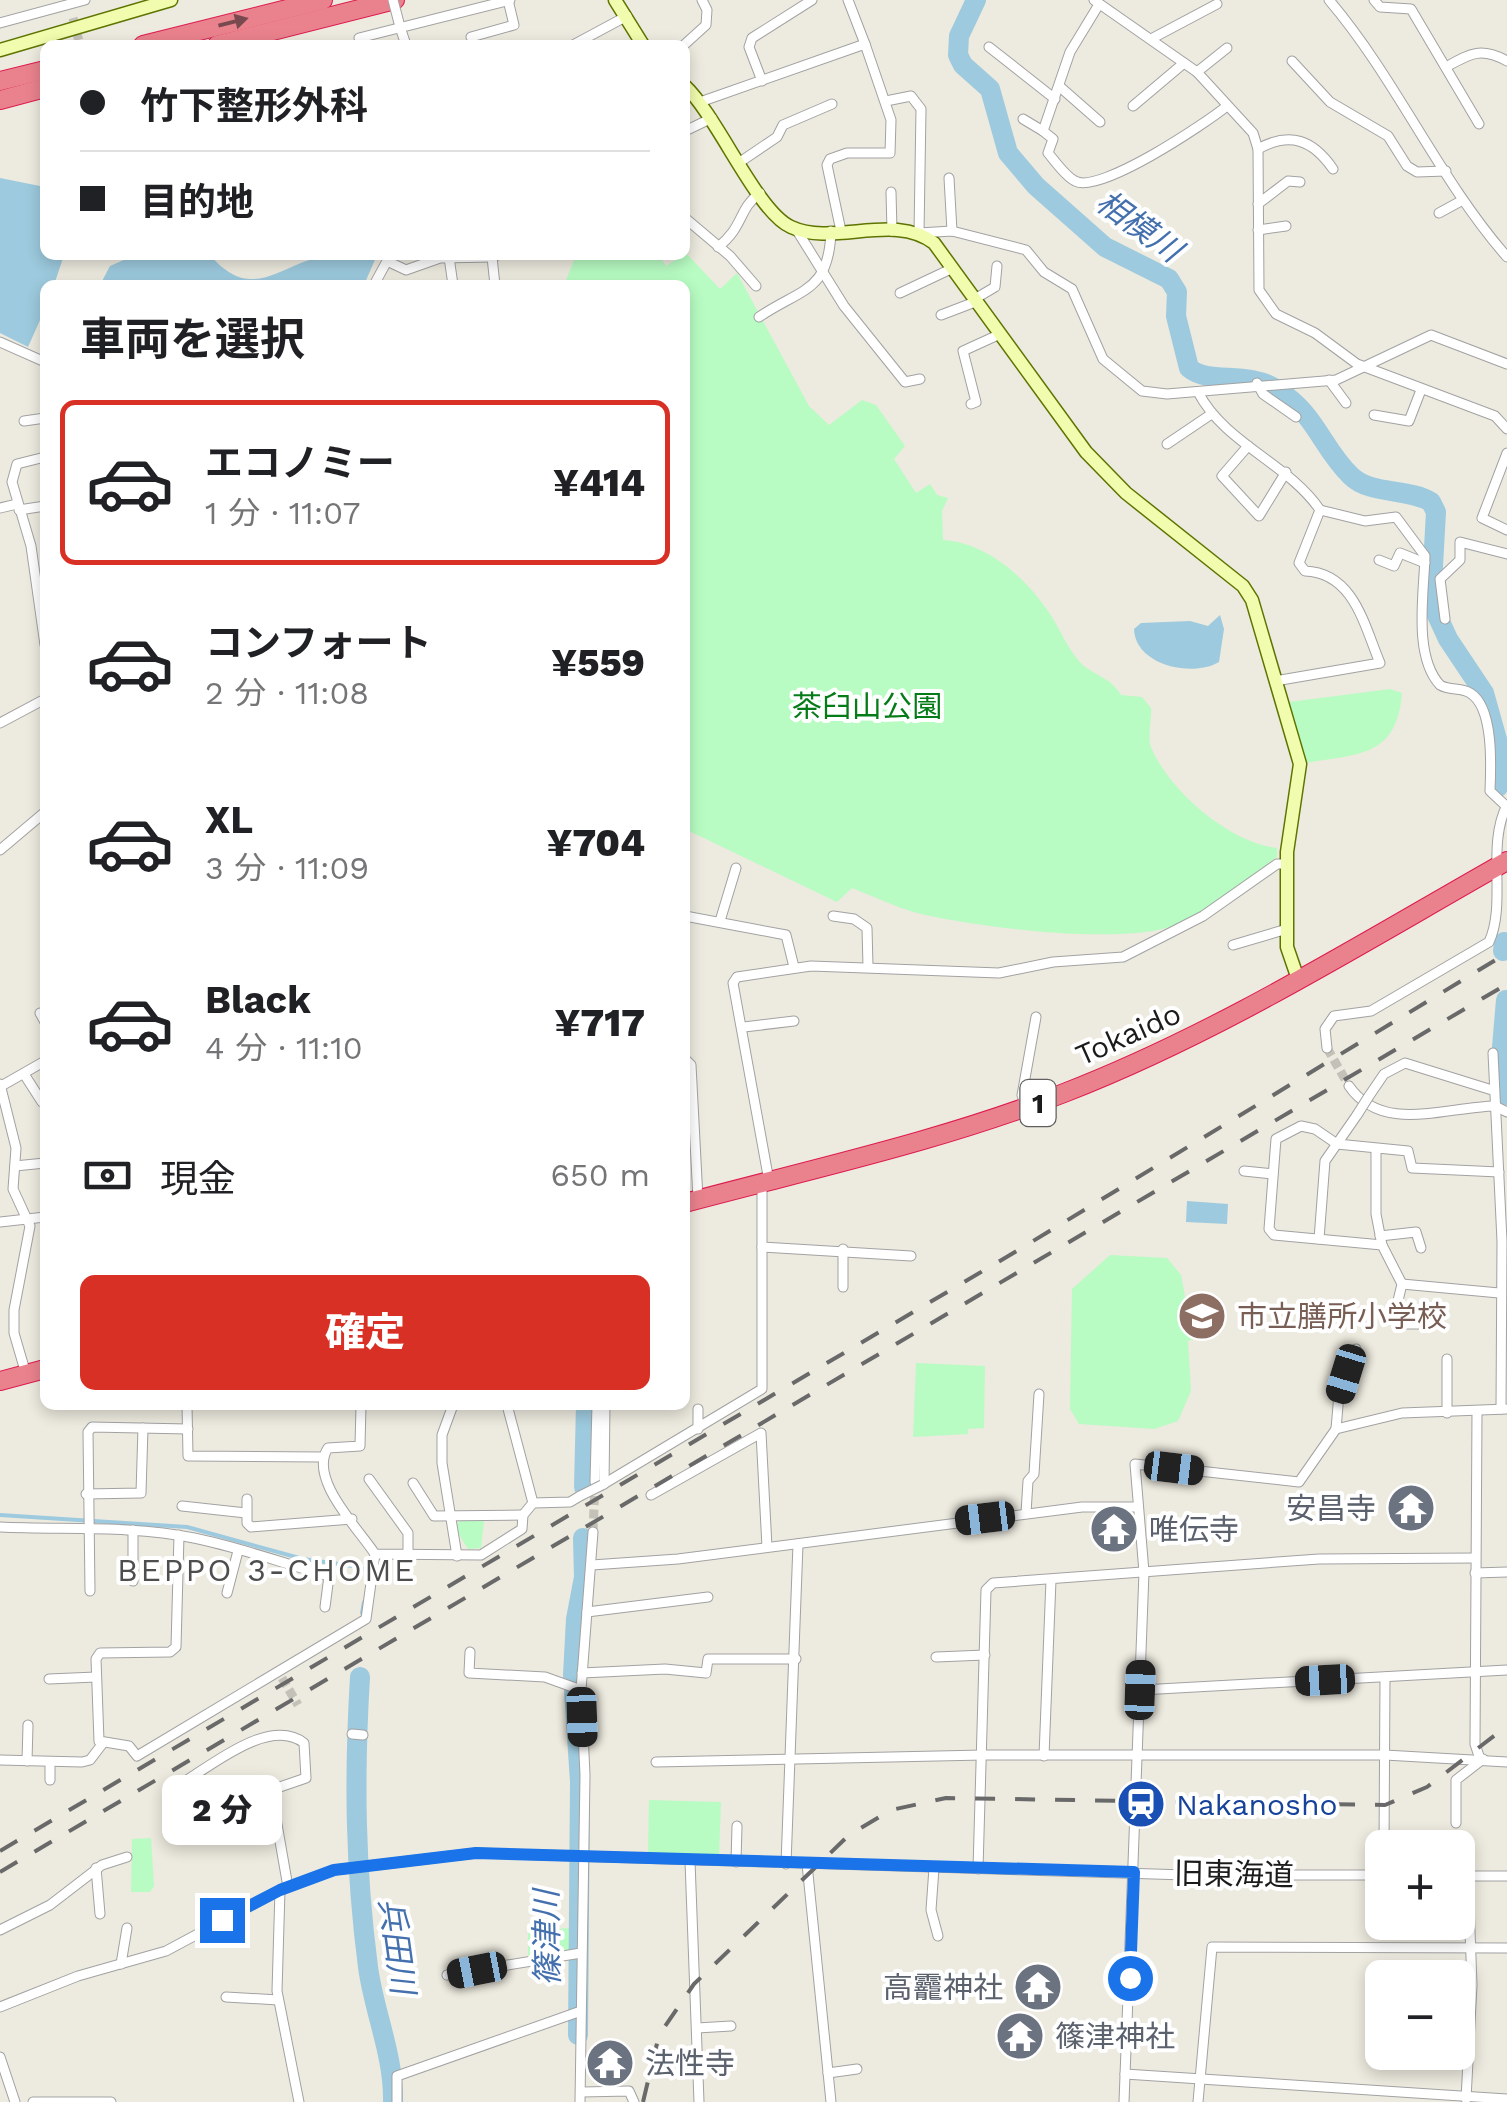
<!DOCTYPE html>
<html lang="ja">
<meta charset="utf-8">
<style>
:root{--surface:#fff;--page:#f2f2f2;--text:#202124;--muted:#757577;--line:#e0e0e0;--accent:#d93025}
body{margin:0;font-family:"Work Sans","Noto Sans JP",sans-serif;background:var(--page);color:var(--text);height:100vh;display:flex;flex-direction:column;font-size:38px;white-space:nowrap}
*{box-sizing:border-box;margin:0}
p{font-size:32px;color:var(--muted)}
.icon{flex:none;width:55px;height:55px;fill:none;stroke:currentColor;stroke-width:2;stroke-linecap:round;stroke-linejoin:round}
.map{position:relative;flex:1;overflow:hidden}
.details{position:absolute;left:40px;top:280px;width:650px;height:1130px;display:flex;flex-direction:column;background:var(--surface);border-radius:15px;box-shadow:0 5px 15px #0003}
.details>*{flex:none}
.banner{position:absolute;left:40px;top:40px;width:650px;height:220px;border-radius:15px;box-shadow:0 5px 15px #0003;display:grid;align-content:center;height:220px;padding:0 40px;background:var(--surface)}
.fabs{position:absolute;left:1365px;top:1830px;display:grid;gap:20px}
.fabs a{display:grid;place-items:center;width:110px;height:110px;border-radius:15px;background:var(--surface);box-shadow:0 5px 15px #0003;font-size:50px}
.end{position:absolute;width:45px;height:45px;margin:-22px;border:12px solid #1a73e8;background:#fff;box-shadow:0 0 0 5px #fff}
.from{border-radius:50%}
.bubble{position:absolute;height:70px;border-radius:15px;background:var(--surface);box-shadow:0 5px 15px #0003;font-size:32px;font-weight:800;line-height:70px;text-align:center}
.car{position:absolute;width:30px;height:60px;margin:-30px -15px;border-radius:12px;box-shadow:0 0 8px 2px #0007;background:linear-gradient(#222 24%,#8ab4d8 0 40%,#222 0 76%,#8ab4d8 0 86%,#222 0)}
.banner b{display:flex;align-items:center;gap:35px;height:95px;font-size:38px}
.banner b+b{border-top:2px solid var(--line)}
.banner i{width:25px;height:25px;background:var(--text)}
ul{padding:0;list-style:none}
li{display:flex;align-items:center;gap:30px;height:165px;margin:0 20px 15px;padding:0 20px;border:5px solid transparent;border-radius:15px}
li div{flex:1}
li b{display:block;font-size:38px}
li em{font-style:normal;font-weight:800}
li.current{border-color:var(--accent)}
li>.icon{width:90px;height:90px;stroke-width:1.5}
h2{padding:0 40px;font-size:45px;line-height:120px}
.pay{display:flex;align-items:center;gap:25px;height:110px;padding:0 40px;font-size:38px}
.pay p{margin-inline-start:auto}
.cta{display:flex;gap:20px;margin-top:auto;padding:20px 40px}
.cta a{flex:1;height:115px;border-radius:15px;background:var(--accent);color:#fff;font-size:40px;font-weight:800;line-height:115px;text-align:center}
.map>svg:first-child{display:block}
.park{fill:#b8fcc3}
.water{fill:#9dcade}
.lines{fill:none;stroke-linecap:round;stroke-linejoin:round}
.stream{stroke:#9dcade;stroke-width:4}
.river{stroke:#9dcade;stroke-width:20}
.street-tunnel{stroke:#c3c1b8;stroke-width:9;stroke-dasharray:9 4.5;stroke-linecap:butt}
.street-casing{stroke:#a2a2a2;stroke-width:11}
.secondary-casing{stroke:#5e7400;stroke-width:15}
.highway-casing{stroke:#dd1b4e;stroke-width:20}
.street{stroke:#fff;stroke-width:9}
.secondary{stroke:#f2fcae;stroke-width:12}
.highway{stroke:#ea828d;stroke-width:18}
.rail{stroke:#696969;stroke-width:4;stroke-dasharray:20 20;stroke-linecap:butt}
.street-bridge-casing{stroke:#a2a2a2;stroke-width:11;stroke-linecap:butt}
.street-bridge{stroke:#fff;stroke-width:9}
.oneway{fill:#78494e}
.route{stroke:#1a73e8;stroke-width:12}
.labels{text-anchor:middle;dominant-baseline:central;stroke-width:8;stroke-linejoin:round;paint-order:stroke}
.shield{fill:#fff;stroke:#5f5f5f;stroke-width:2.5}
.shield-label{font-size:28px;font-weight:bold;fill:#1b1b1b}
.park-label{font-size:30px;fill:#067c19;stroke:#fff}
.street-label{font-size:30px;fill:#1b1b1b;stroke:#fff}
.education-label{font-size:30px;fill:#785e54;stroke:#fff;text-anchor:start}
.worship-label{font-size:30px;fill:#5b616d;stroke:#fff;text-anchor:start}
.transit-label{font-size:30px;fill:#164399;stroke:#fff;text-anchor:start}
.water-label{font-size:32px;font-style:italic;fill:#4470ae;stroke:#fff}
.neighbourhood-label{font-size:32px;letter-spacing:2.5px;fill:#4e4e4e;stroke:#fff}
</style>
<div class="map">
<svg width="1507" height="2102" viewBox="0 0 1507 2102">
<rect width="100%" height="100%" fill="#edeadf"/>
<g class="park">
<path d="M686 253 720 289 737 273 809 406 829 425 862 400 876 405 905 446 894 459 916 493 930 484 937 495 948 498 942 511 943 540C988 543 1026 578 1050 614 1060 629 1067 648 1079 661 1092 676 1109 675 1121 695L1142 697 1151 708C1152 719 1147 738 1151 747 1169 791 1230 843 1277 848V857C1244 880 1213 911 1176 925 1122 946 975 927 917 913 895 907 873 896 852 888L837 902 685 829V285H582L578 280H566L576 255H659L666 266Z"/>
<path d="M1390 689 1402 693C1397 758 1357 754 1305 763L1289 702Z"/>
<path d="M1110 1255 1167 1258 1181 1275 1193 1339 1188 1341 1191 1391 1178 1421 1154 1429 1079 1424 1070 1409 1072 1289Z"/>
<path d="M916 1363 985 1366 984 1428 968 1429V1434L913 1437Z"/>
<path d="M460 1520 484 1521 481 1548 468 1549 455 1528Z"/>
<path d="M649 1800 721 1802 719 1856 648 1854Z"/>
<path d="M151 1838 154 1886 150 1892H131L132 1839Z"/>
<path d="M574 1928V1951L528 1957V1930Z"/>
</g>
<g class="water">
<path d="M0 178 45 187V255H64L54 285H45V309L28 347 0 333Z"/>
<path d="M135 255H210C253 305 280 263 328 255 344 253 362 255 377 255L364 285H100L110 266Z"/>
<path d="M1220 615 1224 629 1219 662C1192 678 1135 665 1134 629L1141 623 1190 621 1208 626Z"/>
<path d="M1187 1201 1228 1204 1227 1224 1186 1222Z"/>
</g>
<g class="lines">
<g class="stream">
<path d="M0 1515 187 1527 303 1559 360 1567 367 1572V1583"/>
<path d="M362 1613 364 1602"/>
</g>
<g class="river">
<path d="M976 0 959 36 958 55 963 65 990 89 1008 153 1036 186 1105 247 1169 279 1177 292 1176 316 1189 368C1209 385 1246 370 1276 389 1316 413 1321 447 1351 476 1370 495 1409 488 1431 502L1436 512 1431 602 1448 639 1484 693 1500 750 1498 787"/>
<path d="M1503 951 1504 942"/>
<path d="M1506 1000 1501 1059 1507 1095"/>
<path d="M584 1487 586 1405"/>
<path d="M360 1677C354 1777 355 1867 368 1967 374 2012 394 2056 393 2101"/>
<path d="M578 2035 580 1782 573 1675 576 1619 584 1577 583 1538"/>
</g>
<g class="street-tunnel">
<path d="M73 18 80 45"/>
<path d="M1327 1048 1349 1086"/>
<path d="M593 1532 595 1484"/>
<path d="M282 1678 298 1705"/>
</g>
<g class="street-casing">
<g id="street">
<path d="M848 0 865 44"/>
<path d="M1094 0 1197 72 1253 133 1258 149 1259 290 1276 314 1315 333 1357 364 1495 416 1507 429"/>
<path d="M1329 0C1397 80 1438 178 1507 257"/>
<path d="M1374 0 1380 7 1411 9 1479 124"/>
<path d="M1098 6 1070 52 1043 131 1053 139 1048 153C1055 161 1065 176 1075 181 1099 195 1206 123 1227 106"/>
<path d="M0 23 85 0"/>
<path d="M399 24 406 45"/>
<path d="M471 37 514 25 508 0"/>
<path d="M359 38 510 0"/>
<path d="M1151 39 1217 4"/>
<path d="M573 45 627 16"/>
<path d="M684 45 706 25 707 10 702 0"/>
<path d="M989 47 1055 99"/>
<path d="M1292 61 1330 102 1388 136 1407 166 1417 172 1446 171"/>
<path d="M1446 67C1471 53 1481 47 1507 61"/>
<path d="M1197 72 1227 48"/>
<path d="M762 81 749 47 752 38 812 0"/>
<path d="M1059 86 1100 122"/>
<path d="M886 101 911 96 921 109 919 233 952 231 1026 250 1044 272 1072 289 1103 359 1142 391 1167 394 1336 380 1431 335 1507 364"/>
<path d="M700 102 865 44 891 120 890 153H847L830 159 827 165 841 231"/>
<path d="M1133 106 1184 63"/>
<path d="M1023 119 1043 131"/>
<path d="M685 131 712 118"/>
<path d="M1258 149C1290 131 1313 140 1333 169"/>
<path d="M740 162 777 137 783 125 832 104"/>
<path d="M949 178 952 231"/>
<path d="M891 192 892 231"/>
<path d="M1258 204 1288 181 1300 182"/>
<path d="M1439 213 1461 201"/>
<path d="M685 218 730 256 756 286"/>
<path d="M796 229 844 306 905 382 920 379"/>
<path d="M1258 230 1286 226"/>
<path d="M718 247C744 227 738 209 760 193"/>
<path d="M449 257 453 285"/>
<path d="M374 285 387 261 406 270 440 258 492 257"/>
<path d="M495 285 492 257 496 256"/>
<path d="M900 293 953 268"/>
<path d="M973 300 995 287 997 266"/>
<path d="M941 315 975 302"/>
<path d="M759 317C802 288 829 292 831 231"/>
<path d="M0 342 45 362"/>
<path d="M1329 380 1346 403"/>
<path d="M1257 383 1263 394 1296 417"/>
<path d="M1198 392C1225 444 1288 463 1320 510L1299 563 1305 571C1354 573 1364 625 1380 663L1275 681"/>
<path d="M971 404 976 402 963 351 998 335"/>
<path d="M1374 415 1409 421 1421 390"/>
<path d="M24 421 45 418"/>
<path d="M1167 444 1210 415"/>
<path d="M1248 446 1222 476 1259 516 1286 472"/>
<path d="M1507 453 1482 518 1507 530"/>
<path d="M45 457 17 464 12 482 31 546 45 645"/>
<path d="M0 508 17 504"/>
<path d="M19 510 45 506"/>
<path d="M1320 510 1365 521 1396 517 1425 556C1424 593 1413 656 1440 685 1450 691 1461 687 1470 693 1494 707 1491 767 1490 791L1506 806"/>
<path d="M1379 560 1394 566 1400 553 1425 563"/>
<path d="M1445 619 1440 579 1460 560V542L1507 554"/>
<path d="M0 723 45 699"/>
<path d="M0 850 45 812"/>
<path d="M685 916 786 935 794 967"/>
<path d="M833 916 854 919 867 928 868 966"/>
<path d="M720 921 736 868"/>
<path d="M1233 945 1287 929"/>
<path d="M40 1013 45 1022"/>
<path d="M744 1027 794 1021"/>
<path d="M1327 1048 1325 1029 1334 1016 1371 1011 1489 942C1507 903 1486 846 1507 805"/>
<path d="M1493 1053 1502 1241 1501 1409"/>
<path d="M685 1059 691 1065 698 1199"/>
<path d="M24 1074 42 1102"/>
<path d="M0 1084 16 1148 13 1189 30 1226 14 1310V1333L26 1374"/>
<path d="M3 1085 45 1061"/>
<path d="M1349 1086C1382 1134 1445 1107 1495 1106L1507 1112"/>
<path d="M1369 1096 1384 1074 1405 1063 1492 1090"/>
<path d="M1026 1107 1022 1095 1036 1017"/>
<path d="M1376 1150V1214L1382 1245 1274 1235 1269 1229 1276 1139 1301 1126 1315 1129 1337 1144 1408 1151 1412 1168 1499 1172"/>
<path d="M15 1166 45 1163"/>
<path d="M1244 1171 1273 1174"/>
<path d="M769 1181 733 983 737 977 811 966 999 973 1053 962 1123 957 1203 916 1277 864H1287"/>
<path d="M0 1222 45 1217"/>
<path d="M1380 1236 1416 1232 1421 1248"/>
<path d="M1319 1239 1325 1161 1357 1115"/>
<path d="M1382 1245 1402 1284 1395 1313 1398 1324H1434"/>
<path d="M762 1247 911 1256"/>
<path d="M1402 1284 1499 1293"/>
<path d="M843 1287V1249"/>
<path d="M1447 1359V1413"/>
<path d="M187 1405 188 1456 322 1457"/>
<path d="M361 1405 360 1446 328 1448C308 1478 357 1527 375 1554L481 1555 522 1529 523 1515 533 1503 570 1502 580 1496"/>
<path d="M453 1405 442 1435V1463L457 1556"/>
<path d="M507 1405 533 1503"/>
<path d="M1477 1412 1475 1744 1480 1759"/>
<path d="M698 1429V1409"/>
<path d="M1336 1429 1339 1394 1356 1349"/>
<path d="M369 1479 408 1533V1555"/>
<path d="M595 1482 597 1405"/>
<path d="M413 1483 434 1516 523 1515"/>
<path d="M604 1484 605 1405"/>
<path d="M602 1485 762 1389V1184"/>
<path d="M86 1494 141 1493 143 1428"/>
<path d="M651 1495 761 1433 767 1547"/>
<path d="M247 1499V1523L251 1527 352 1519"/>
<path d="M182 1506 246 1513"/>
<path d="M1026 1513 1028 1481 1034 1474 1039 1394"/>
<path d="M0 1527C64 1530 131 1525 194 1538 239 1547 285 1564 329 1576L325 1607"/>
<path d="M179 1535 176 1647 170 1652 100 1653 96 1659 99 1741 129 1746 137 1756 366 1619 375 1554"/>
<path d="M592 1565 678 1559 1082 1507H1136"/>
<path d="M1475 1573 1507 1572"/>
<path d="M133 1581V1530"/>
<path d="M90 1591 88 1432 92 1427 188 1429"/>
<path d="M227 1593 238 1551"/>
<path d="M587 1612 708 1597"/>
<path d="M470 1652 469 1673 545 1677 581 1690"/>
<path d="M936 1657 985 1655"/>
<path d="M582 1673 665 1669 706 1673 708 1659H796"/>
<path d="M49 1679 96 1677"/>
<path d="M1141 1690 1507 1670"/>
<path d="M352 1734 363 1735"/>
<path d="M1044 1756 1051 1580"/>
<path d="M0 1760 82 1762 90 1760 103 1743"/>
<path d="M27 1761 28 1725"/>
<path d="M656 1762 984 1755H1385L1507 1762"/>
<path d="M196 1775 204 1800C223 1812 253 1800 271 1790"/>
<path d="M50 1780V1762"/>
<path d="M179 1785C210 1767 269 1716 304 1743L306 1778 271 1790 288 1887"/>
<path d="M1456 1823V1780L1483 1759"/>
<path d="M1384 1848 1385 1677"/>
<path d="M690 1861 699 2102"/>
<path d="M736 1862 737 1826"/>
<path d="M786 1864 798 1544"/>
<path d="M807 1864 831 2102"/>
<path d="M96 1868 100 1914"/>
<path d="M934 1868 931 1910 938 1936"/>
<path d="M978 1869 986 1590 993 1583 1319 1559 1475 1558"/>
<path d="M1458 1876H1507"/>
<path d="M280 1890 277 1991 299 2102"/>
<path d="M0 1930 50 1905 102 1865 127 1857"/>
<path d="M121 1964 127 1928"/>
<path d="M447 1975 581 1953"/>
<path d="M226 1997 278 2000"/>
<path d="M0 2007 78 1976 166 1951 280 1890 334 1870 476 1853 1186 1875H1382"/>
<path d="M697 2028 731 2026"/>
<path d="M1463 2033 1464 1975"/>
<path d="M0 2057 15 2102"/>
<path d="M828 2073 857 2069"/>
<path d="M1125 2074 1507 2099"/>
<path d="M582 2092 629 2091 634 2102"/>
<path d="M1466 2099 1472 1985 1468 1876"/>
<path d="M33 2102H111"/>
<path d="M397 2102V2076L581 2011"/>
<path d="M580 2102 585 1775 581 1690 593 1532"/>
<path d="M1124 2102 1144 1572 1135 1464 1299 1482 1336 1429 1402 1413 1507 1409"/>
<path d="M1198 2102 1212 1947 1507 1948"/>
</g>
</g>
<g class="secondary-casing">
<g id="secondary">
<path d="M615 0 643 45"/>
<path d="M0 50 171 0"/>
<path d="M685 86C718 117 757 212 791 227 834 247 894 212 934 243L1086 452 1126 493 1243 586 1252 600 1300 764 1287 852V947L1298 979"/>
</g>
</g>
<g class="highway-casing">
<g id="highway">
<path d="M143 45 323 0"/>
<path d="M217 45 395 0"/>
<path d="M0 81 45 70"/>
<path d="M0 100 45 88"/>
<path d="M685 1203C812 1169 941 1141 1064 1093 1219 1033 1362 943 1507 861"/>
<path d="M0 1381 45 1369"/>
</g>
</g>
<use href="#street" class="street"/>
<use href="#secondary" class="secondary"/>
<use href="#highway" class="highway"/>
<g class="rail">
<path d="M0 1851 1015 1252 1507 953"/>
<path d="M0 1872 1507 984"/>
<path d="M643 2102 659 2035 694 1984 849 1835 891 1810 946 1798 1385 1805 1427 1787 1507 1726"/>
</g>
<g class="street-bridge-casing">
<g id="street-bridge">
<path d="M393 0 399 23"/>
<path d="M1357 1115 1369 1096"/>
<path d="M580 1496 602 1485"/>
</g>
</g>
<use href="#street-bridge" class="street-bridge"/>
</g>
<defs><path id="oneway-solid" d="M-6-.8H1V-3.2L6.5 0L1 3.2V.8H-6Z" transform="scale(2.5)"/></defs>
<use class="oneway" href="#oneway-solid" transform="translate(233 22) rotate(-14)"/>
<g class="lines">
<path class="route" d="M222 1920 280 1890 334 1870 476 1853 1134 1872 1130 1978"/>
</g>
<defs>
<g id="school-disc" transform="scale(2.5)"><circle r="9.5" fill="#8d6e63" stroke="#fff"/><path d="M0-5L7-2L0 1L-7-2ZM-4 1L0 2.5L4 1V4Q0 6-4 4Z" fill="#fff"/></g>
<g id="temple-disc" transform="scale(2.5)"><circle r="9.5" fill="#6b7280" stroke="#fff"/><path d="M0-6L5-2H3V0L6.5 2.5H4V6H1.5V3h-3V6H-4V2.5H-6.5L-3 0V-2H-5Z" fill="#fff"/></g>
<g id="station-disc" transform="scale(2.5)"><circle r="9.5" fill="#1a4fb4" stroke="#fff"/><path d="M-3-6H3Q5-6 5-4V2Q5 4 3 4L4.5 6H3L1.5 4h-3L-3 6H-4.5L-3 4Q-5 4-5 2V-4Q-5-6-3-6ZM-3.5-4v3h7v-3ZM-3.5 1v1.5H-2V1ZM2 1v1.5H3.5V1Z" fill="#fff"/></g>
</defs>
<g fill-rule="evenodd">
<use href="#school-disc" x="1202" y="1316"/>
<use href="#temple-disc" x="1411" y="1508"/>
<use href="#temple-disc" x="1114" y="1529"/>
<use href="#station-disc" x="1141" y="1804"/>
<use href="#temple-disc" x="1038" y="1987"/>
<use href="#temple-disc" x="1020" y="2036"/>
<use href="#temple-disc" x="610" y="2063"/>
</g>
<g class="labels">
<rect class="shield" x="1020.5" y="1080" width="35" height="46" rx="8"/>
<g class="shield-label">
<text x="1038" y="1103">1</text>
</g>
<g class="park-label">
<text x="867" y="706">茶臼山公園</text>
</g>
<g class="street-label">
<text transform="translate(1128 1034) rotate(-24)">Tokaido</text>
<text transform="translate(1234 1874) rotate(1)">旧東海道</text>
</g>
<g class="education-label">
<text x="1237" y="1316">市立膳所小学校</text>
</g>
<g class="worship-label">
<text x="1376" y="1508" text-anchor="end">安昌寺</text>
<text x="1149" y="1529">唯伝寺</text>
<text x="1003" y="1987" text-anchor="end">高龗神社</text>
<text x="1055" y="2036">篠津神社</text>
<text x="645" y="2063">法性寺</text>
</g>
<g class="transit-label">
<text x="1176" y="1804">Nakanosho</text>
</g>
<g class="water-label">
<text transform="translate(1139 226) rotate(36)">相模川</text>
<text transform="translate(547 1938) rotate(-91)">篠津川</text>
<text transform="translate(397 1946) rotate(82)">兵田川</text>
</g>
<g class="neighbourhood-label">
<text x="267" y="1570">BEPPO 3-CHOME</text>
</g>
</g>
</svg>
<div class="fabs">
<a>+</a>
<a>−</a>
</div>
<i class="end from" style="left:1130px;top:1978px"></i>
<i class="end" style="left:222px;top:1920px"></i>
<div class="bubble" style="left:162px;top:1775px;width:120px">2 分</div>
<i class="car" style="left:1346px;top:1374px;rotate:197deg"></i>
<i class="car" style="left:1174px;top:1468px;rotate:97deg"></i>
<i class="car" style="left:985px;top:1518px;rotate:263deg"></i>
<i class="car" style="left:1325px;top:1680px;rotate:267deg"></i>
<i class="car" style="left:1140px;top:1690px;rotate:2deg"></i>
<i class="car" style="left:582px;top:1717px;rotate:178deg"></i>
<i class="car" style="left:477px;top:1970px;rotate:259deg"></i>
<div class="banner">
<b><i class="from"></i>竹下整形外科</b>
<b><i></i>目的地</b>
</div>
<section class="details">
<h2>車両を選択</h2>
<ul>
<li class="current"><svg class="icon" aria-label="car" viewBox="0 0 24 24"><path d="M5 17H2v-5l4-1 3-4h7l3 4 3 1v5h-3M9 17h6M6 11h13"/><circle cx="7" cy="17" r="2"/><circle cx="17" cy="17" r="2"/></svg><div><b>エコノミー</b><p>1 分 · 11:07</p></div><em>¥414</em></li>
<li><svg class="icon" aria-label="car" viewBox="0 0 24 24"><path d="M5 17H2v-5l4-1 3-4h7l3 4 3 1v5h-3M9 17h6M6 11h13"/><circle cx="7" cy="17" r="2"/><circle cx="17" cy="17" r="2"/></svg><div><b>コンフォート</b><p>2 分 · 11:08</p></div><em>¥559</em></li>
<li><svg class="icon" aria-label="car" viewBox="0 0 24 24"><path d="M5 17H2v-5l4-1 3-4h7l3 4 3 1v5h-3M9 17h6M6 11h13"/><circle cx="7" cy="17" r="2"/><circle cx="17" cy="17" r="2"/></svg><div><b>XL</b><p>3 分 · 11:09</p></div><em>¥704</em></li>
<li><svg class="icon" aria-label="car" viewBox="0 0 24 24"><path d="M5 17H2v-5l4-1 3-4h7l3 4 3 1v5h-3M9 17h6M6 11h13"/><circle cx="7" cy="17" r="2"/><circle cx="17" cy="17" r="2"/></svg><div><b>Black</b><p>4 分 · 11:10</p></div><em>¥717</em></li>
</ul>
<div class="pay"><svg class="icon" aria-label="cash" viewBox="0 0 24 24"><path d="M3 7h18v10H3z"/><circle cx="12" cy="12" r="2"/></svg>現金<p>650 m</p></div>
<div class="cta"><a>確定</a></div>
</section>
</div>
